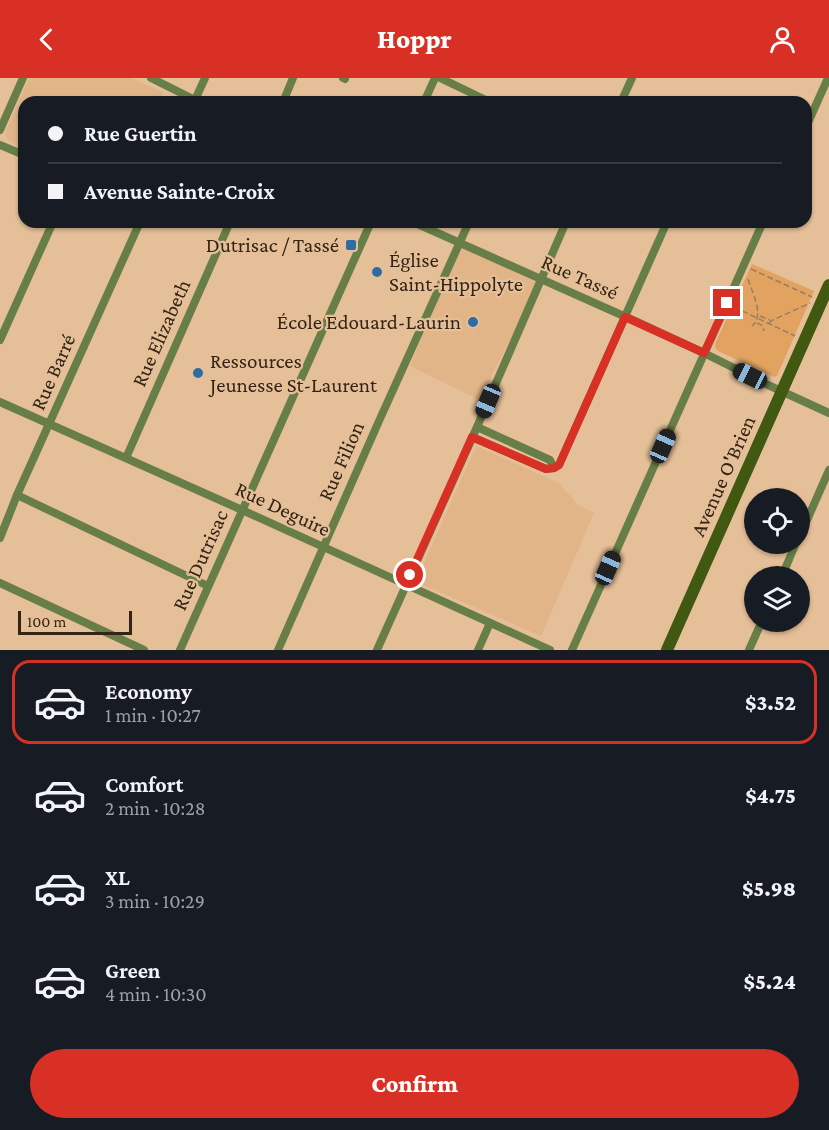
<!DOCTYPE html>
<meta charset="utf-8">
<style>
:root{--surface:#171b24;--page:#20242c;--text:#f1f3f6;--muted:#9ea1a6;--line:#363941;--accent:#d93025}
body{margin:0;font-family:"Crimson Pro",serif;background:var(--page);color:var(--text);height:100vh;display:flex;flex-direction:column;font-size:22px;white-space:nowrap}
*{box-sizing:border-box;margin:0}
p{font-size:20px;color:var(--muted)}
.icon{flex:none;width:33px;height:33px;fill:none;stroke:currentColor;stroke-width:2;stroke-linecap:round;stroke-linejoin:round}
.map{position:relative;height:572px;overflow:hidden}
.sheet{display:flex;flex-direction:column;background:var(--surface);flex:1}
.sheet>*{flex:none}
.guide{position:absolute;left:18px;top:18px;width:794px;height:132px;border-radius:18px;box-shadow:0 2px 4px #0004;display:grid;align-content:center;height:132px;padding:0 30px;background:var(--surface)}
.tools{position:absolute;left:744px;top:410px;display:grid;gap:12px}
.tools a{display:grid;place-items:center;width:66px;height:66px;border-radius:50%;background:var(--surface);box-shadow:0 2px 4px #0004;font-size:30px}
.scale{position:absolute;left:18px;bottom:15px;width:114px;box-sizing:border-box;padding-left:6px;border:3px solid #332415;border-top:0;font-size:16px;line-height:21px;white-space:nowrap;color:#332415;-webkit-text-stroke:4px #e5bf98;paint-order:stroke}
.end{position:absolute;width:27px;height:27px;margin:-14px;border:8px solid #d93025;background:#fff;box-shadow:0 0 0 3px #fff}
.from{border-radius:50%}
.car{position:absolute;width:18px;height:36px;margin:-18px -9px;border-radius:8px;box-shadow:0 0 4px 2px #0007;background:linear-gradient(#222 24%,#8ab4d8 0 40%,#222 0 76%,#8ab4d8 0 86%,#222 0)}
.guide b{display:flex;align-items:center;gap:21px;height:57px;font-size:22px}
.guide b+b{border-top:2px solid var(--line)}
.guide i{width:15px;height:15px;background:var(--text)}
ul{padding:10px 0 0;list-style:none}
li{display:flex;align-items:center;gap:18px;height:84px;margin:0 12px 9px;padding:0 18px;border:3px solid transparent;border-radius:18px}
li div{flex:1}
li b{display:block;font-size:22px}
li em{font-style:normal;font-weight:800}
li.current{border-color:var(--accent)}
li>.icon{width:54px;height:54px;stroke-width:1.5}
.cta{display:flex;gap:12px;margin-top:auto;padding:12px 30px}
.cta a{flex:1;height:69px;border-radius:36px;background:var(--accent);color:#fff;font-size:24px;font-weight:800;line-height:69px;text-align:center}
header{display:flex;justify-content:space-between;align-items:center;height:78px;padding:0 30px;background:var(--accent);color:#fff;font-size:27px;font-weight:800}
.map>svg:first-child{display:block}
.built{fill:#e1b588}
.green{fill:#e1a35f}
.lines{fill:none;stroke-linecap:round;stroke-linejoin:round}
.path{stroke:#9a7d61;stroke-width:1.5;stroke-dasharray:6 3;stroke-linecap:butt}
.street{stroke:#687e48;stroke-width:8}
.secondary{stroke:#405810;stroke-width:12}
.route{stroke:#d93025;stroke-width:8}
.poi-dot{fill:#2d6da3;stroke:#e5bf98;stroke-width:2}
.labels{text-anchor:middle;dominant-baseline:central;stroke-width:4.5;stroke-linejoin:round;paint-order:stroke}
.poi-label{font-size:21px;fill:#332415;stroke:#e5bf98;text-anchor:end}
.street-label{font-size:21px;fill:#332415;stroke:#e5bf98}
</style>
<header><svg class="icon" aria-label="back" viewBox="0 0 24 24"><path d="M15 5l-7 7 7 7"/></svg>Hoppr<svg class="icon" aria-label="person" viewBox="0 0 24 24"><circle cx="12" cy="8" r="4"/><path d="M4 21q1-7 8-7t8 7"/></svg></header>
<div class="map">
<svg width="829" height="572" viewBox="0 0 829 572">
<rect width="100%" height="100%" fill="#e5bf98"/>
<g class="built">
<path d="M29 0H132L163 14 158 24H24V71L12 65 7 61 5 55Z"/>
<path d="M460 165 541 201 479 322 410 288Z"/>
<path d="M476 368 559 405 578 427 594 435 541 558 416 504Z"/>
</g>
<path class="green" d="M752 186 814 213 777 298 774 299 718 273 715 269V266Z"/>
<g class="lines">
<g class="path">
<path d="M751 191 812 219"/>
<path d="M748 201C752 214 765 238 752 248"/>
<path d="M734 229 795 258"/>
<path d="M760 238 770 242"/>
<path d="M757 245 763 248 764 253"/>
<path d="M769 245 771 243 810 225"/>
</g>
<g class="street">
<path d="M151 0 199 24"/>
<path d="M343 0 345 1"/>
<path d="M440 0 490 24"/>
<path d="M194 24 205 0"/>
<path d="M283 24 293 0"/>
<path d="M424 24 435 0"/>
<path d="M621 24 632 0"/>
<path d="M806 49 828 0"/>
<path d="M0 52 23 0"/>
<path d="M0 67 24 77"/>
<path d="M413 144 635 243 704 275 768 307 829 335"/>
<path d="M0 262 53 144"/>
<path d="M0 324 242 432 550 572"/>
<path d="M477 349 550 382 554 390"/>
<path d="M472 359 546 391 554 390 559 387 667 144"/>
<path d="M126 380 230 144"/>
<path d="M17 417 208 508"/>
<path d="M800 458 829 392"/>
<path d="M0 460 17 417 140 144"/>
<path d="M782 498 796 465"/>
<path d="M0 505 144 572"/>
<path d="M180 572 371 144"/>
<path d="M278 572 379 343 469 144"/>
<path d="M377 572 477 349 566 144"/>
<path d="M478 572 490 545"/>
<path d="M572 572 763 144"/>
<path d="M749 572 762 543"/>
</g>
<path class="secondary" d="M667 572 829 207"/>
</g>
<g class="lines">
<path class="route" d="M410 497 472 359 546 391 554 390 559 387 625 239 704 275 727 225"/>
</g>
<g class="poi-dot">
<rect x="345" y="161" width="12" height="12" rx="3"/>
<circle cx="377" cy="194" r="6"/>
<circle cx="473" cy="244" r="6"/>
<circle cx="198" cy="295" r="6"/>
</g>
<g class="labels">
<g class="poi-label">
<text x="339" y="167">Dutrisac / Tassé</text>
<text x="389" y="182" text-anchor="start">Église<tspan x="389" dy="24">Saint-Hippolyte</tspan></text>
<text x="461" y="244">École Edouard-Laurin</text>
<text x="210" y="283" text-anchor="start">Ressources<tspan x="210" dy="24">Jeunesse St-Laurent</tspan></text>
</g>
<g class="street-label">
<text transform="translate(580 199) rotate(24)">Rue Tassé</text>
<text transform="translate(161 255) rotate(-66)">Rue Elizabeth</text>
<text transform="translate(53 294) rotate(-66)">Rue Barré</text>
<text transform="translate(341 383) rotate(-66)">Rue Filion</text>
<text transform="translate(723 398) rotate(-66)">Avenue O'Brien</text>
<text transform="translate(283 431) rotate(25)">Rue Deguire</text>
<text transform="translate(200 482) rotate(-66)">Rue Dutrisac</text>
</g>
</g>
</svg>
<div class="tools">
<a><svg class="icon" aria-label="locate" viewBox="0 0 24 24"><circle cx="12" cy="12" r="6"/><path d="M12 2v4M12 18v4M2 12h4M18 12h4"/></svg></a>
<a><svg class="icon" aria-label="layers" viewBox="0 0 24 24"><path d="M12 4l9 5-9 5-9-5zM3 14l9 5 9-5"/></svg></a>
</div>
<div class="scale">100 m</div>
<i class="end from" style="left:410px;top:497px"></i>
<i class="end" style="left:727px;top:225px"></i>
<i class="car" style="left:750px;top:298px;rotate:296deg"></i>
<i class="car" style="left:488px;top:323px;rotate:203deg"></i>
<i class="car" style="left:663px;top:368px;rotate:24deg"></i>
<i class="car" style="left:608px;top:490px;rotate:24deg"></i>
<div class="guide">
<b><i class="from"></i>Rue Guertin</b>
<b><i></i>Avenue Sainte-Croix</b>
</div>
</div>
<section class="sheet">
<ul>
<li class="current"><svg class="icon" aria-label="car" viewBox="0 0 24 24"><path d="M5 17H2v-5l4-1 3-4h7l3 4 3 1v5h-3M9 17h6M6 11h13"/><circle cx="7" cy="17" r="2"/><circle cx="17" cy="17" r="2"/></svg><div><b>Economy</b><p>1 min · 10:27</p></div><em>$3.52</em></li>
<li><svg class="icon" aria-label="car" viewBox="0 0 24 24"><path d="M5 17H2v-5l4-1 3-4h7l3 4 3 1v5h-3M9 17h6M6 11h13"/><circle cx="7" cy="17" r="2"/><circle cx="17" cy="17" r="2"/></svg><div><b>Comfort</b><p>2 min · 10:28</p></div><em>$4.75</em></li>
<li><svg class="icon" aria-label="car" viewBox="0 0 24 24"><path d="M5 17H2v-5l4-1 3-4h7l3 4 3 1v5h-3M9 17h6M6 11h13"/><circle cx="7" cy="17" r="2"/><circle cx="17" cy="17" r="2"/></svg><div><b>XL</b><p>3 min · 10:29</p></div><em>$5.98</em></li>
<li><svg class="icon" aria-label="car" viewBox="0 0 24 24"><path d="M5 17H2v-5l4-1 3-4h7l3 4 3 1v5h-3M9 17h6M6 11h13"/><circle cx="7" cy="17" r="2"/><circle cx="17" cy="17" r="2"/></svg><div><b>Green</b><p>4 min · 10:30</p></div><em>$5.24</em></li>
</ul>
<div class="cta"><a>Confirm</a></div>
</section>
